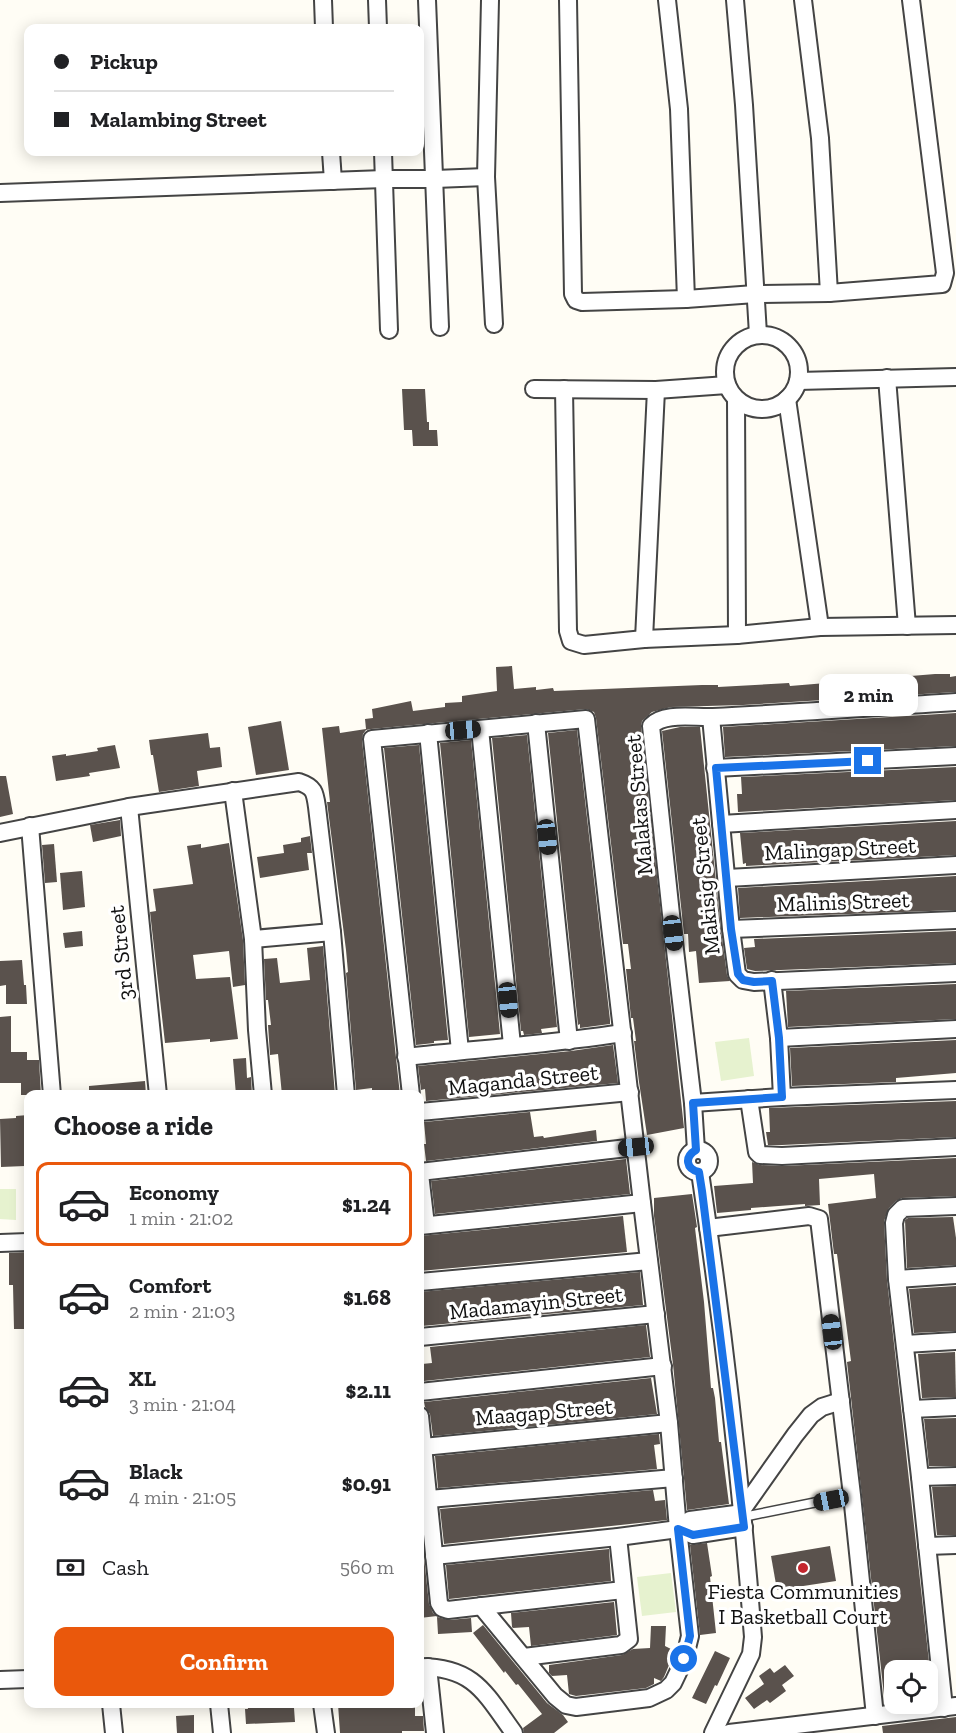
<!DOCTYPE html>
<meta charset="utf-8">
<style>
:root{--surface:#fff;--page:#f6f6f6;--text:#202124;--muted:#757577;--line:#e0e0e0;--accent:#ea580c}
body{margin:0;font-family:"Zilla Slab",serif;background:var(--page);color:var(--text);height:100vh;display:flex;flex-direction:column;font-size:22px;white-space:nowrap}
*{box-sizing:border-box;margin:0}
p{font-size:20px;color:var(--muted)}
.icon{flex:none;width:33px;height:33px;fill:none;stroke:currentColor;stroke-width:2;stroke-linecap:round;stroke-linejoin:round}
.map{position:relative;flex:1;overflow:hidden}
.panel{position:absolute;left:24px;top:1090px;width:400px;height:618px;display:flex;flex-direction:column;background:var(--surface);border-radius:12px;box-shadow:0 3px 15px #0003}
.panel>*{flex:none}
.hud{position:absolute;left:24px;top:24px;width:400px;height:132px;border-radius:12px;box-shadow:0 3px 15px #0003;display:grid;align-content:center;height:132px;padding:0 30px;background:var(--surface)}
.fabs{position:absolute;left:884px;top:1660px;display:grid;gap:12px}
.fabs a{display:grid;place-items:center;width:54px;height:54px;border-radius:12px;background:var(--surface);box-shadow:0 3px 15px #0003;font-size:30px}
.end{position:absolute;width:27px;height:27px;margin:-14px;border:8px solid #1a73e8;background:#fff;box-shadow:0 0 0 3px #fff}
.from{border-radius:50%}
.bubble{position:absolute;height:42px;border-radius:12px;background:var(--surface);box-shadow:0 3px 15px #0003;font-size:20px;font-weight:700;line-height:42px;text-align:center}
.car{position:absolute;width:18px;height:36px;margin:-18px -9px;border-radius:8px;box-shadow:0 0 4px 2px #0007;background:linear-gradient(#222 24%,#8ab4d8 0 40%,#222 0 76%,#8ab4d8 0 86%,#222 0)}
.hud b{display:flex;align-items:center;gap:21px;height:57px;font-size:22px}
.hud b+b{border-top:2px solid var(--line)}
.hud i{width:15px;height:15px;background:var(--text)}
ul{padding:0;list-style:none}
li{display:flex;align-items:center;gap:18px;height:84px;margin:0 12px 9px;padding:0 18px;border:3px solid transparent;border-radius:12px}
li div{flex:1}
li b{display:block;font-size:22px}
li em{font-style:normal;font-weight:700}
li.selected{border-color:var(--accent)}
li>.icon{width:54px;height:54px;stroke-width:1.5}
h2{padding:0 30px;font-size:27px;line-height:72px}
.pay{display:flex;align-items:center;gap:15px;height:66px;padding:0 30px;font-size:22px}
.pay p{margin-inline-start:auto}
.primary-button{display:flex;gap:12px;margin-top:auto;padding:12px 30px}
.primary-button a{flex:1;height:69px;border-radius:12px;background:var(--accent);color:#fff;font-size:24px;font-weight:700;line-height:69px;text-align:center}
.map>svg:first-child{display:block}
.pitch{fill:#e6f2cf}
.building{fill:#5a524d}
.lines{fill:none;stroke-linecap:round;stroke-linejoin:round}
.service-casing{stroke:#444;stroke-width:11}
.minor-casing{stroke:#444;stroke-width:20}
.service{stroke:#fff;stroke-width:8}
.minor{stroke:#fff;stroke-width:16}
.route{stroke:#1a73e8;stroke-width:8}
.poi-dot{fill:#c4262e;stroke:#fff;stroke-width:2}
.labels{text-anchor:middle;dominant-baseline:central;stroke-width:6;stroke-linejoin:round;paint-order:stroke}
.street-label{font-size:22px;fill:#111;stroke:#fff}
.poi-label{font-size:22px;fill:#111;stroke:#fff}
</style>
<div class="map">
<svg width="956" height="1733" viewBox="0 0 956 1733">
<rect width="100%" height="100%" fill="#fffdf5"/>
<g class="pitch">
<path d="M749 1038 754 1076 721 1081 715 1042Z"/>
<path d="M0 1189H16V1220L0 1219Z"/>
<path d="M671 1573 676 1612 642 1616 637 1577Z"/>
</g>
<g class="building">
<path d="M402 389H425L427 422H429V430H437L438 446H413L412 430H404Z"/>
<path d="M512 666 514 689 536 687V690L553 688 554 691 702 685H718V687L789 683 790 686 935 674H950V677L956 676V692L743 705 671 707 652 712 642 721 641 727 684 1128 647 1135 639 1082 634 1041H636L633 1018H631L626 969H631L628 944H623L596 718 594 712 586 709 371 729 366 730 363 734 362 740 400 1095H375L374 1090 372 1091V1088L356 1090 346 973 348 972 346 950 327 802H330L322 728 339 726 340 733 366 729 365 719 373 718 372 709 377 708 411 701 413 711 445 707V703L462 702V696L497 691 496 667Z"/>
<path d="M956 713V746L725 757 723 727Z"/>
<path d="M281 721 289 770 256 775 248 727Z"/>
<path d="M680 727H700L721 930 727 975 730 981 699 983 696 951 689 952 688 934H684L662 731Z"/>
<path d="M577 730 610 1020V1024L580 1028V1024L578 1025 548 733Z"/>
<path d="M208 733 210 748 220 747 222 767 197 771 199 786 159 792 153 755H151L149 740Z"/>
<path d="M527 735 557 1027 541 1029 542 1033 524 1035 523 1031H521L492 738Z"/>
<path d="M471 740 500 1034 469 1037 440 743Z"/>
<path d="M115 745 120 768 89 773 90 776 56 781 52 756 66 754V756L98 751 97 748Z"/>
<path d="M419 745 448 1040 434 1041V1043L416 1045 384 748Z"/>
<path d="M956 767V800L738 812 737 794H742L741 777Z"/>
<path d="M0 776H6L13 814 0 817Z"/>
<path d="M120 820 121 836 93 842 90 825Z"/>
<path d="M956 821V855L746 866V863L743 864 740 833Z"/>
<path d="M310 836 312 853H307L309 870 260 878 257 857 284 853 283 845 301 842V838Z"/>
<path d="M229 843 243 940 245 985 233 987 229 951 193 955 196 979 230 977 238 1039 210 1042V1039L165 1043 150 912 156 911 153 889 193 884 187 846 201 844V848Z"/>
<path d="M54 844 57 882 45 883 42 845Z"/>
<path d="M82 871 85 907 63 910 60 873Z"/>
<path d="M956 876V910L740 918 738 888Z"/>
<path d="M82 931 83 946 65 948 63 933Z"/>
<path d="M956 931V963L755 971 747 969 744 948 755 947 754 939Z"/>
<path d="M323 946 335 1095H282L278 1054 270 1055 268 1025H271L268 1000H266L264 959 277 958 280 983 310 980 307 948Z"/>
<path d="M22 960 24 985H26L27 1004H6V985L0 986V961Z"/>
<path d="M956 984V1019L788 1027 786 991Z"/>
<path d="M11 1016V1052H27V1060H39L41 1095H21V1083H0V1017Z"/>
<path d="M956 1040V1073L896 1078V1082L792 1086 790 1048Z"/>
<path d="M613 1045 618 1083 426 1101 425 1089 421 1090 418 1066 571 1051Z"/>
<path d="M246 1058 247 1078 251 1077 252 1095H236L233 1059Z"/>
<path d="M145 1081 146 1095H89V1086Z"/>
<path d="M956 1101V1137L782 1145H768L766 1132H770L769 1108Z"/>
<path d="M530 1112 534 1137 543 1136 544 1138 596 1130 597 1141 426 1161 424 1144H426L424 1122Z"/>
<path d="M28 1115V1164H25V1166L1 1167 0 1119 16 1118V1116Z"/>
<path d="M956 1158V1196L902 1198 896 1201 889 1208 884 1221 887 1280 930 1671H894V1703L885 1704 847 1362 851 1361 837 1254H834L828 1204 876 1198 874 1174 819 1179 820 1205 805 1206V1204L751 1208V1210L717 1213 714 1186 753 1183 752 1162 760 1165 783 1166Z"/>
<path d="M626 1159 630 1194 435 1214 431 1181Z"/>
<path d="M692 1194 697 1227 695 1228 704 1302 711 1388H713L715 1398 719 1442H721L729 1504 687 1510 673 1364 654 1216V1198Z"/>
<path d="M623 1216 627 1252 420 1271V1236Z"/>
<path d="M953 1217 956 1238V1265L907 1268 905 1220 908 1218Z"/>
<path d="M28 1252V1329H14L13 1285H9V1253Z"/>
<path d="M640 1272 643 1305 422 1326 420 1292Z"/>
<path d="M956 1286V1331L914 1333 909 1289Z"/>
<path d="M646 1325 650 1357 424 1381 422 1364 432 1363 430 1347Z"/>
<path d="M955 1352 956 1397 922 1398 918 1354Z"/>
<path d="M651 1378 657 1414 433 1436 430 1414 425 1407 424 1402Z"/>
<path d="M956 1418V1466H929L924 1419Z"/>
<path d="M659 1434 660 1444 654 1445 657 1469 438 1488 435 1456Z"/>
<path d="M956 1486V1535H937L932 1487Z"/>
<path d="M653 1490 655 1501 665 1500 667 1520 444 1544 440 1509Z"/>
<path d="M420 1520 429 1604 433 1613 437 1616 420 1618Z"/>
<path d="M707 1543 712 1576 710 1577 716 1633 700 1635 690 1545Z"/>
<path d="M830 1546 836 1581 777 1590 771 1556Z"/>
<path d="M609 1549 611 1581 449 1599 446 1565Z"/>
<path d="M614 1602 617 1635 531 1646 529 1627 513 1628 512 1627 511 1613Z"/>
<path d="M437 1617 449 1620 471 1618 472 1632 438 1634Z"/>
<path d="M483 1625 547 1703 563 1715 568 1722 554 1733H524L523 1728 542 1714 518 1684 516 1685 505 1671 504 1673 473 1633Z"/>
<path d="M651 1626H666L665 1646 675 1651 664 1677 661 1681 654 1678V1684L646 1688 576 1696 569 1694 567 1675 552 1676 549 1673V1665L622 1655 633 1649 650 1648Z"/>
<path d="M715 1651 730 1658 717 1686 715 1685 706 1704 692 1698Z"/>
<path d="M785 1665 794 1676 782 1685 786 1691 770 1703 767 1700 754 1709 745 1698 764 1684 759 1676 770 1668 774 1673Z"/>
<path d="M247 1704H280V1708H294L295 1722 246 1724 245 1709H248Z"/>
<path d="M338 1704H415V1716H423L424 1731H402V1733H340Z"/>
<path d="M194 1715V1733H177L176 1716Z"/>
<path d="M956 1717V1733H883L882 1726Z"/>
</g>
<g class="lines">
<g class="service-casing">
<path id="service" d="M743 1517 852 1495"/>
</g>
<g class="minor-casing">
<g id="minor">
<path d="M323 0 324 28"/>
<path d="M377 0 378 28"/>
<path d="M427 0 440 327"/>
<path d="M490 0 486 177 494 324"/>
<path d="M568 0 573 294 576 300 582 302 686 299 755 294 829 293 942 284 945 273 911 0"/>
<path d="M667 0 679 109 686 299"/>
<path d="M735 0 744 105 758 334"/>
<path d="M803 0 820 138 829 293"/>
<path d="M331 152 333 181"/>
<path d="M383 152 389 330"/>
<path d="M0 193 384 179H435L486 177"/>
<circle cx="762" cy="372" r="37"/>
<path d="M887 378 907 626"/>
<path d="M798 381 956 377"/>
<path d="M534 389 656 390 727 385"/>
<path d="M564 389 568 631 571 641 584 645 644 639 737 635 820 627 956 625"/>
<path d="M736 399 737 635"/>
<path d="M787 399 820 627"/>
<path d="M644 639 656 390"/>
<path d="M711 717 731 929 737 974 743 980 754 982 956 973"/>
<path d="M536 723 569 1041"/>
<path d="M480 729 512 1045"/>
<path d="M428 733 460 1051"/>
<path d="M715 768 956 756"/>
<path d="M233 791 253 939 257 1030 263 1095"/>
<path d="M129 807 158 1095"/>
<path d="M721 824 956 810"/>
<path d="M30 826 52 1095"/>
<path d="M0 833 129 807 299 782C314 787 315 792 317 807L332 932 346 1095"/>
<path d="M727 878 956 865"/>
<path d="M731 929 956 920"/>
<path d="M253 939 332 932"/>
<path d="M772 980 779 1038 782 1097"/>
<path d="M779 1038 956 1029"/>
<path d="M406 1057C479 1049 551 1044 623 1033"/>
<path d="M411 1095 372 739 586 719 642 1203 669 1423 678 1529 690 1636 684 1660 673 1683 666 1690 649 1698 576 1707 566 1705 555 1696 481 1606"/>
<path d="M749 1099 757 1152 760 1155 782 1156 956 1147"/>
<path d="M693 1103 782 1097 956 1090"/>
<path d="M420 1112 630 1092"/>
<path d="M696 1150 693 1103 673 933 651 726C664 712 694 718 713 717 794 713 875 707 956 702"/>
<circle cx="698" cy="1161" r="11"/>
<path d="M420 1172 636 1147"/>
<path d="M700 1172C723 1326 741 1482 753 1637L751 1654 713 1733"/>
<path d="M420 1174 426 1225"/>
<path d="M420 1226 642 1203"/>
<path d="M708 1228 809 1216 819 1219 852 1495 875 1716"/>
<path d="M0 1243 28 1242"/>
<path d="M897 1279 956 1275"/>
<path d="M420 1282 649 1261"/>
<path d="M420 1337 656 1314"/>
<path d="M905 1344 956 1341"/>
<path d="M420 1392 663 1366"/>
<path d="M912 1409 956 1407"/>
<path d="M420 1416 439 1603 442 1608 448 1610 623 1590"/>
<path d="M423 1447 669 1423"/>
<path d="M920 1477 956 1476"/>
<path d="M429 1499 674 1478"/>
<path d="M742 1510 795 1435 811 1415 822 1407 841 1401"/>
<path d="M678 1529 690 1520 743 1513"/>
<path d="M927 1546 956 1545"/>
<path d="M434 1556 618 1537 678 1529 693 1535 744 1527"/>
<path d="M524 1657 621 1645 629 1639 618 1537"/>
<path d="M420 1667C474 1667 485 1693 514 1733"/>
<path d="M428 1667 435 1733"/>
<path d="M0 1680 28 1679"/>
<path d="M111 1704 114 1733"/>
<path d="M219 1704 222 1733"/>
<path d="M322 1704 326 1733"/>
<path d="M944 1708 920 1477 897 1279 894 1223 896 1215 903 1208 956 1206"/>
<path d="M729 1733 956 1706"/>
</g>
</g>
<use href="#service" class="service"/>
<use href="#minor" class="minor"/>
</g>
<g class="lines">
<path class="route" d="M684 1659 690 1636 678 1529 693 1535 744 1527 702 1191 699 1172C686 1169 684 1157 696 1150L693 1103 782 1097 779 1038 772 981 754 982 743 980 738 974 731 929 716 768 868 761"/>
</g>
<circle class="poi-dot" cx="803" cy="1568" r="6"/>
<g class="labels">
<g class="street-label">
<text transform="translate(639 805) rotate(-95)">Malakas Street</text>
<text transform="translate(840 849) rotate(-3)">Malingap Street</text>
<text transform="translate(705 886) rotate(-96)">Makisig Street</text>
<text transform="translate(843 902) rotate(-2)">Malinis Street</text>
<text transform="translate(121 953) rotate(-96)">3rd Street</text>
<text transform="translate(523 1080) rotate(-6)">Maganda Street</text>
<text transform="translate(536 1303) rotate(-6)">Madamayin Street</text>
<text transform="translate(544 1412) rotate(-5)">Maagap Street</text>
</g>
<g class="poi-label">
<text x="803" y="1591">Fiesta Communities<tspan x="803" dy="25">I Basketball Court</tspan></text>
</g>
</g>
</svg>
<div class="fabs">
<a><svg class="icon" aria-label="locate" viewBox="0 0 24 24"><circle cx="12" cy="12" r="6"/><path d="M12 2v4M12 18v4M2 12h4M18 12h4"/></svg></a>
</div>
<i class="end from" style="left:684px;top:1659px"></i>
<i class="end" style="left:868px;top:761px"></i>
<div class="bubble" style="left:819px;top:674px;width:99px">2 min</div>
<i class="car" style="left:463px;top:730px;rotate:85deg"></i>
<i class="car" style="left:547px;top:837px;rotate:174deg"></i>
<i class="car" style="left:673px;top:933px;rotate:173deg"></i>
<i class="car" style="left:508px;top:1000px;rotate:174deg"></i>
<i class="car" style="left:636px;top:1147px;rotate:264deg"></i>
<i class="car" style="left:832px;top:1332px;rotate:353deg"></i>
<i class="car" style="left:831px;top:1500px;rotate:259deg"></i>
<div class="hud">
<b><i class="from"></i>Pickup</b>
<b><i></i>Malambing Street</b>
</div>
<section class="panel">
<h2>Choose a ride</h2>
<ul>
<li class="selected"><svg class="icon" aria-label="car" viewBox="0 0 24 24"><path d="M5 17H2v-5l4-1 3-4h7l3 4 3 1v5h-3M9 17h6M6 11h13"/><circle cx="7" cy="17" r="2"/><circle cx="17" cy="17" r="2"/></svg><div><b>Economy</b><p>1 min · 21:02</p></div><em>$1.24</em></li>
<li><svg class="icon" aria-label="car" viewBox="0 0 24 24"><path d="M5 17H2v-5l4-1 3-4h7l3 4 3 1v5h-3M9 17h6M6 11h13"/><circle cx="7" cy="17" r="2"/><circle cx="17" cy="17" r="2"/></svg><div><b>Comfort</b><p>2 min · 21:03</p></div><em>$1.68</em></li>
<li><svg class="icon" aria-label="car" viewBox="0 0 24 24"><path d="M5 17H2v-5l4-1 3-4h7l3 4 3 1v5h-3M9 17h6M6 11h13"/><circle cx="7" cy="17" r="2"/><circle cx="17" cy="17" r="2"/></svg><div><b>XL</b><p>3 min · 21:04</p></div><em>$2.11</em></li>
<li><svg class="icon" aria-label="car" viewBox="0 0 24 24"><path d="M5 17H2v-5l4-1 3-4h7l3 4 3 1v5h-3M9 17h6M6 11h13"/><circle cx="7" cy="17" r="2"/><circle cx="17" cy="17" r="2"/></svg><div><b>Black</b><p>4 min · 21:05</p></div><em>$0.91</em></li>
</ul>
<div class="pay"><svg class="icon" aria-label="cash" viewBox="0 0 24 24"><path d="M3 7h18v10H3z"/><circle cx="12" cy="12" r="2"/></svg>Cash<p>560 m</p></div>
<div class="primary-button"><a>Confirm</a></div>
</section>
</div>
